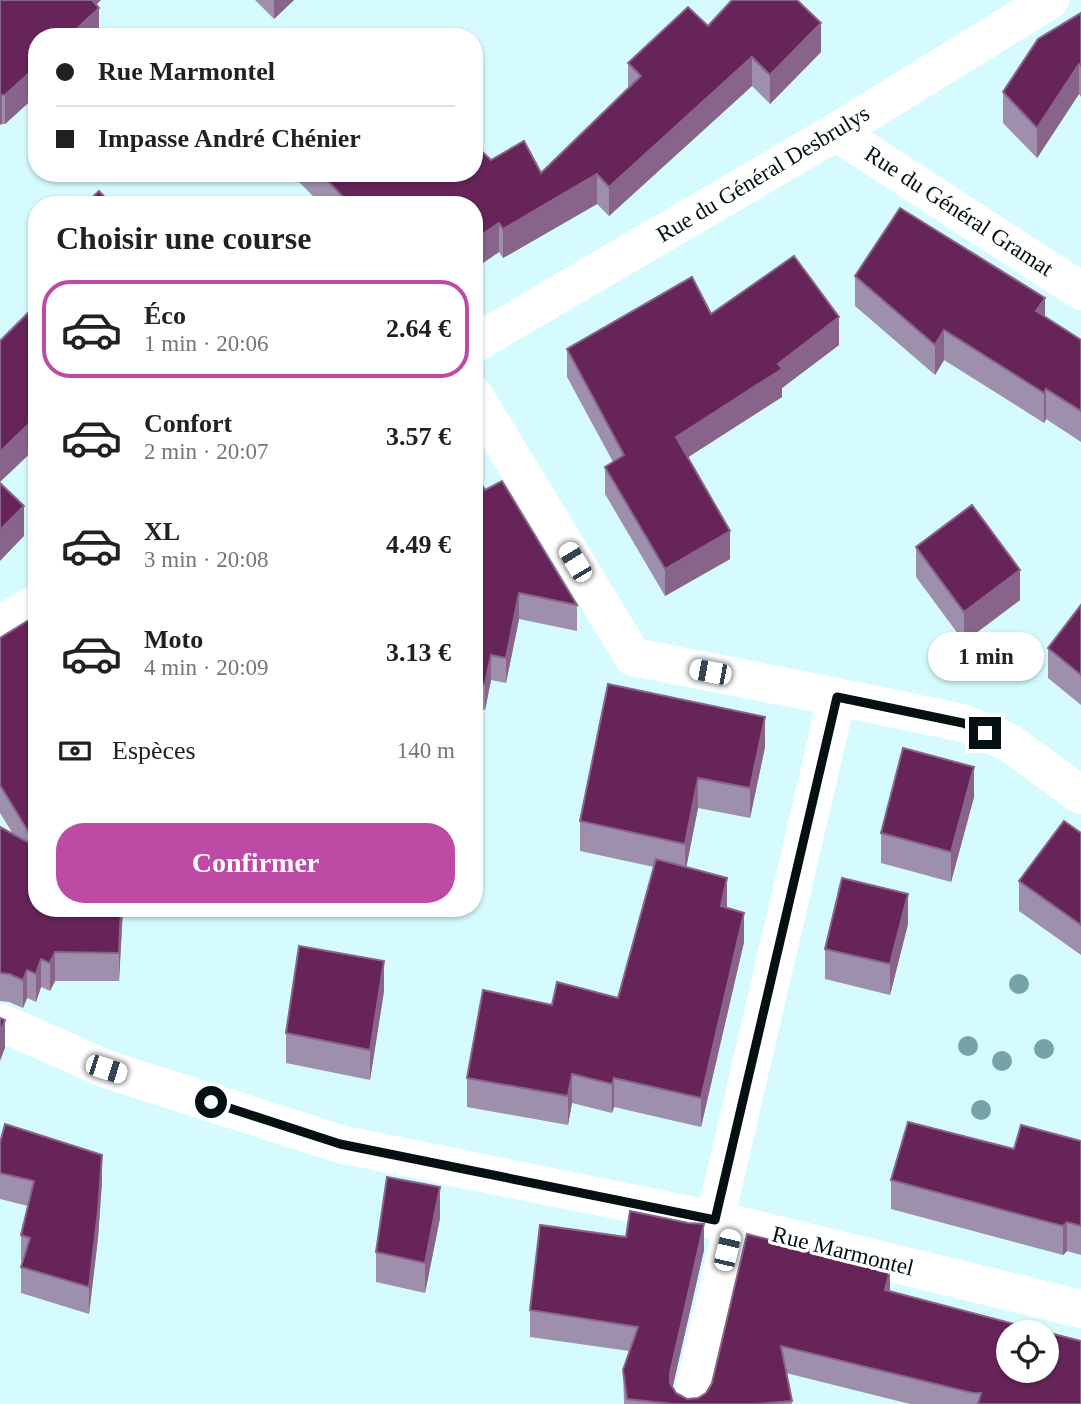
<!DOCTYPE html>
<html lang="fr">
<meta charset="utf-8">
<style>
:root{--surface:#fff;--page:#f2f2f2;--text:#202124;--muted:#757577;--line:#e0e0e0;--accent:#bd4ba6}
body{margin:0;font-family:Georgia,serif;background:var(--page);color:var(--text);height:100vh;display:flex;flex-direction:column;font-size:26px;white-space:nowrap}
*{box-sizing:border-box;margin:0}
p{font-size:23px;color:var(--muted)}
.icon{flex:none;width:38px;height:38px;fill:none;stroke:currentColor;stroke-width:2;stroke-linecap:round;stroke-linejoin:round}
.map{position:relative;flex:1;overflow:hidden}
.drawer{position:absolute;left:28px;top:196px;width:455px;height:721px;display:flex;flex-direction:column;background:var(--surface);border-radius:28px;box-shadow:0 2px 5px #0004}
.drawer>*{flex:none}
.banner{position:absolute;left:28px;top:28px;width:455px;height:154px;border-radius:28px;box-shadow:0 2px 5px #0004;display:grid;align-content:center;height:154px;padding:0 28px;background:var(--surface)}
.controls{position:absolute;left:996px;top:1320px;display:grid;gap:14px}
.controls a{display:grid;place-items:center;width:63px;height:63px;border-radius:50%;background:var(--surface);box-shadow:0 2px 5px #0004;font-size:35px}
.end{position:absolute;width:32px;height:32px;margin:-16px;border:9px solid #041011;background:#fff;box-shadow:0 0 0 4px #fff}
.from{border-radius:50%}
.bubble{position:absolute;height:49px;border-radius:24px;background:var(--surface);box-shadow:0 2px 5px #0004;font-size:23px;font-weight:800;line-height:49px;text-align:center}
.car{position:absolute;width:21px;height:42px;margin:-21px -10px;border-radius:9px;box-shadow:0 0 5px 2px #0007;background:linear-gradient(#fff 24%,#345 0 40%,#fff 0 76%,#345 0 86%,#fff 0)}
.banner b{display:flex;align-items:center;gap:24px;height:66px;font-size:26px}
.banner b+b{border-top:2px solid var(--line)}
.banner i{width:18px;height:18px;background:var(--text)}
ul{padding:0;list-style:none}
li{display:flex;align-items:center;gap:21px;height:98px;margin:0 14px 10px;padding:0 14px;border:4px solid transparent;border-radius:28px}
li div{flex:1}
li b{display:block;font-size:26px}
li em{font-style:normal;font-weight:800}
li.selected{border-color:var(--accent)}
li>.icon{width:63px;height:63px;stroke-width:1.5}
h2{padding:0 28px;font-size:32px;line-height:84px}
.pay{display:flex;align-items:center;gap:18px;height:77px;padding:0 28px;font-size:26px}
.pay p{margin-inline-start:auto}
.action{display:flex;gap:14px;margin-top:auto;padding:14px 28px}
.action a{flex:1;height:80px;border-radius:28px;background:var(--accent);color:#fff;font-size:28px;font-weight:800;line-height:80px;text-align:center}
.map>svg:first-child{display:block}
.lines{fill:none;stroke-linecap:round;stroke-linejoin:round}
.minor{stroke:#fff;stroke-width:38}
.tree{fill:#74a4a7}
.wall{fill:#9e90ac}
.shaded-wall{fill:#88648a}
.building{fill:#672459;stroke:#88648a;stroke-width:2}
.route{stroke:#041011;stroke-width:9}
.labels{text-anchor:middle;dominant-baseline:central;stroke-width:7;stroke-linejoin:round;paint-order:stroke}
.street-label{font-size:23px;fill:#041011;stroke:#fff}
</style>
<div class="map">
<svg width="1081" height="1404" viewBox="0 0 1081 1404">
<rect width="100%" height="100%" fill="#d6fbfe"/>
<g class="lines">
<g class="minor">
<path d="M836 132 1081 291"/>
<path d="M474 344 836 132 1050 0"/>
<path d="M474 395 633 657 837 697 715 1220"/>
<path d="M0 624 37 603"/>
<path d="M837 697 963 723 1008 742 1081 795"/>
<path d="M0 1022 106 1069 340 1144 733 1224 1081 1309"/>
<path d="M691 1404 733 1224"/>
</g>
</g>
<g class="tree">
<circle cx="1019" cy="984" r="10"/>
<circle cx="968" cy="1046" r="10"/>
<circle cx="1044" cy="1049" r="10"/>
<circle cx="1002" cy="1061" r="10"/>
<circle cx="981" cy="1110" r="10"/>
</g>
<g class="wall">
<path d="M0 0 96 5 99 37H37V95L5 124H2Z"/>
<path d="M255 0H294L274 19Z"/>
<path d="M1081 13V97L1079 94 1037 158 1003 123V92Z"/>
<path d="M708 26 821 52 770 104 752 86 609 216 597 204 503 258 499 252 474 269V205H322L290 173H474L491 160 541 173 628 88V63Z"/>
<path d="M855 276 1045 317 1081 340V442L1046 419 1044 423 944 360 935 375 855 306Z"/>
<path d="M711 314 839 345 782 388V397L688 457 730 559 665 596 605 494V467L613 462 567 377V349Z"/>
<path d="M474 472 485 490 577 605V631L519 619 506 683 491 680 485 710 474 708Z"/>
<path d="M916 547 1020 600 964 642 916 577Z"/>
<path d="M1081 605V705L1048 678V648Z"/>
<path d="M0 638 123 908 119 981H55L50 991 41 987 36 1002 27 998 23 1008 9 1002 0 1001V827L13 834 0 813Z"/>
<path d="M765 747 750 818 698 808 686 867 727 908 744 942 701 1127 614 1107 612 1113 572 1103 568 1125 467 1107V1078L552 1005 618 998 654 867 580 851V821Z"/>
<path d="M974 797 951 882 881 863V833Z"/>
<path d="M1081 833V955L1019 911V881Z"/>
<path d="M908 924 890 995 825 979V949Z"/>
<path d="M384 991 370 1080 286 1063V1033Z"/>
<path d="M1081 1141V1255L1067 1251 1063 1255 891 1209V1180L1014 1149Z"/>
<path d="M0 1143 102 1181 98 1238 89 1314 21 1293V1267L23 1262 21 1261V1235L28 1206 0 1199Z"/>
<path d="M440 1218 425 1293 376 1282V1252Z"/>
<path d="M747 1234 890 1292 1081 1404H910L786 1373 792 1404H624L623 1370 629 1351 530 1337V1310L704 1250 672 1388 676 1393 687 1399 698 1398 706 1393 712 1383Z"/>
</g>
<g class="shaded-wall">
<path d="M82 0H101L82 19Z"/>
<path d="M274 0H294L274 19Z"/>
<path d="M99 8V37H68Z"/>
<path d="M821 23V52L770 104V75Z"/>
<path d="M752 57V86L609 216V187Z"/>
<path d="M1079 64V94L1037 158V128Z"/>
<path d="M37 66V95L5 124V95Z"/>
<path d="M2 95V124L0 125V96Z"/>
<path d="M597 174V204L503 258V229Z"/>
<path d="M499 223V252L474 269V240Z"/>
<path d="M1045 298V328L1036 311Z"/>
<path d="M839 317V345L782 388V397L676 465V437L778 364Z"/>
<path d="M944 330V360L935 375V345Z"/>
<path d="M1046 389V419L1044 423V393Z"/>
<path d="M37 416V447L0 482V452Z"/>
<path d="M24 506V536L0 561V530Z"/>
<path d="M730 531V559L665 596V569Z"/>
<path d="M1020 570V600L964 642V612Z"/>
<path d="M519 593V619L506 683V658Z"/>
<path d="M491 655V680L485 710V684Z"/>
<path d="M765 717V747L750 818V788Z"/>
<path d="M974 767V797L951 882V852Z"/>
<path d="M698 778V808L685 874V844Z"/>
<path d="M727 878V907L721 936V906Z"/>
<path d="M908 894V924L890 995V964Z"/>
<path d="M121 908H123L119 981V953Z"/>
<path d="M744 913V942L701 1127V1098Z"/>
<path d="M55 952V981L50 991V963Z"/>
<path d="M41 959V987L36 1002V974Z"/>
<path d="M384 961V991L370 1080V1050Z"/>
<path d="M27 970V998L23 1008V980Z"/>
<path d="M5 1020V1048L0 1061V1033Z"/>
<path d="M572 1074V1103L568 1125V1096Z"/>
<path d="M614 1078V1107L612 1113V1084Z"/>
<path d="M102 1155V1181L98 1238 89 1314V1287Z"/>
<path d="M440 1187V1218L425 1293V1263Z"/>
<path d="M1067 1222V1251L1063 1255V1226Z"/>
<path d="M704 1224V1250L670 1399V1373Z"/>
<path d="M890 1270V1297L885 1290Z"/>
</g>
<g class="building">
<path d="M0 0H92L99 8 68 37H37V66L5 95H2L0 96Z"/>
<path d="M732 0H797L821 23 770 75 752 57 609 187 597 174 503 229 499 223 474 240V205H351L320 173H474V144L491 160 524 141 541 173 641 76 628 63 688 7 708 26Z"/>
<path d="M1081 13V66L1079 64 1037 128 1003 92 1038 39Z"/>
<path d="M99 191 112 205H84Z"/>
<path d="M900 208 1045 298 1036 311 1081 340V411L1046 389 1044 393 944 330 935 345 855 276Z"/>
<path d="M794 256 839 317 778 364 782 369 676 437 730 531 665 569 605 467 624 455 567 349 692 277 711 314Z"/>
<path d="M36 305 37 416 0 452V341Z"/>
<path d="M474 472 485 490 502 481 577 605 519 593 506 658 491 655 485 684 474 682Z"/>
<path d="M0 483 24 506 0 530Z"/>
<path d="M972 505 1020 570 964 612 916 547Z"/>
<path d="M1081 605V675L1048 648Z"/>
<path d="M37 615V846L0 785V638Z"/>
<path d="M608 684 765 717 750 788 698 778 685 844 580 821Z"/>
<path d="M903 748 974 767 951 852 881 833Z"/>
<path d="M1064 821 1081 833V925L1019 881Z"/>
<path d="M0 827 37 847V908H121L119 953 55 952 50 963 41 959 36 974 27 970 23 980 9 974 0 973Z"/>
<path d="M656 859 727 878 721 906 744 913 701 1098 614 1078 612 1084 572 1074 568 1096 467 1078 483 990 552 1005 557 982 618 998Z"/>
<path d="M842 878 908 894 890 964 825 949Z"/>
<path d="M299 946 384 961 370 1050 286 1033Z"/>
<path d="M0 1018 5 1020 0 1033Z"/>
<path d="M908 1122 1014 1149 1021 1125 1081 1141V1226L1067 1222 1063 1226 891 1180Z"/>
<path d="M5 1124 102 1155 98 1211 89 1287 21 1267 30 1238 21 1235 34 1181 0 1173V1143Z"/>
<path d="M387 1177 440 1187 425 1263 376 1252Z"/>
<path d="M630 1211 688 1223 704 1224 670 1373V1383L676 1393 687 1399 698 1398 706 1393 712 1383 747 1234 890 1270 885 1290 1045 1332H1008V1370H1046V1332L1081 1341V1404H978L981 1393H973L781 1346 792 1401 755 1404H673L627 1399 623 1370 638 1327 530 1310 540 1225 626 1237Z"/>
</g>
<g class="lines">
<path class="route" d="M211 1102 340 1144 715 1220 837 697 963 723 985 733"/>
</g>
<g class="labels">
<g class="street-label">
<text transform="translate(763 174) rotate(-31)">Rue du Général Desbrulys</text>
<text transform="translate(959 211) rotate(33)">Rue du Général Gramat</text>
<text transform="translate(843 1251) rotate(14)">Rue Marmontel</text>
</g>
</g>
</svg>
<div class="controls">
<a><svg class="icon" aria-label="locate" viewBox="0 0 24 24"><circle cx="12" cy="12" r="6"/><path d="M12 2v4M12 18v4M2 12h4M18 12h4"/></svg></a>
</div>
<i class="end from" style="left:211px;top:1102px"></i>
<i class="end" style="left:985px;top:733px"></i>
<div class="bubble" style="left:928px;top:632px;width:116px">1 min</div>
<i class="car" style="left:575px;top:562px;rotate:329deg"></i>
<i class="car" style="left:710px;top:672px;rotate:281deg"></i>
<i class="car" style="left:106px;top:1069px;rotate:108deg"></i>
<i class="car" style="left:727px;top:1250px;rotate:13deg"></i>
<div class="banner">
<b><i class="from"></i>Rue Marmontel</b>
<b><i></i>Impasse André Chénier</b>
</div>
<section class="drawer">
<h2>Choisir une course</h2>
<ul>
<li class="selected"><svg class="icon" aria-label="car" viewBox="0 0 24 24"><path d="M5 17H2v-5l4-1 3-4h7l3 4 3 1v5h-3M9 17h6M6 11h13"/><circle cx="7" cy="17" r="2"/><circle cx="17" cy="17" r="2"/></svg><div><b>Éco</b><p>1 min · 20:06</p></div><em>2.64 €</em></li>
<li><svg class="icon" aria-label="car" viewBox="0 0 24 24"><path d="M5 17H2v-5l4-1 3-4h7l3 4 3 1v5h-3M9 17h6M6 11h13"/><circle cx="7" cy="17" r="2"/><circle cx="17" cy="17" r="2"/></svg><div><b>Confort</b><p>2 min · 20:07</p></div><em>3.57 €</em></li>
<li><svg class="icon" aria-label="car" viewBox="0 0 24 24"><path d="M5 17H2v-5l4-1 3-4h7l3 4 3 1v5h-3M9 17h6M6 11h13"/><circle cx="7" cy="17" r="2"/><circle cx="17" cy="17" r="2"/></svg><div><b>XL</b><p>3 min · 20:08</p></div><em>4.49 €</em></li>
<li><svg class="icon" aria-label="car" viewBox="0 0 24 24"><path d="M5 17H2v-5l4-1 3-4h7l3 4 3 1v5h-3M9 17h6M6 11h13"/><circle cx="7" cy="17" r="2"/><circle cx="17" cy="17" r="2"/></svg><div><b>Moto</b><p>4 min · 20:09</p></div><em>3.13 €</em></li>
</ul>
<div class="pay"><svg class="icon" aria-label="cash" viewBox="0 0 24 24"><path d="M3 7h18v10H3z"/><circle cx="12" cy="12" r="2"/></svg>Espèces<p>140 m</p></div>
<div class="action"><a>Confirmer</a></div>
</section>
</div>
